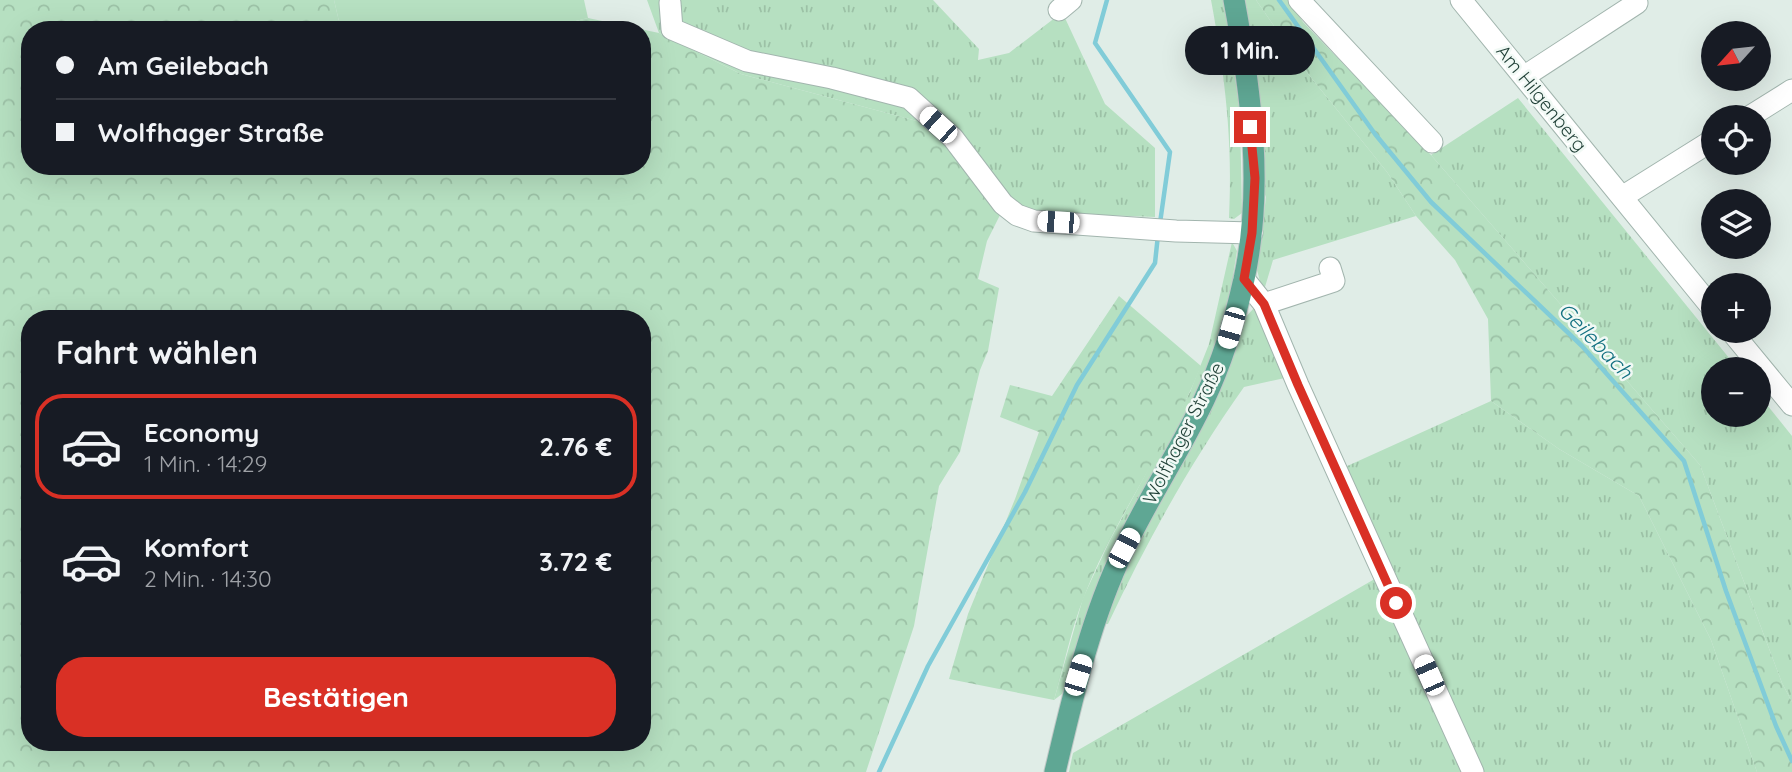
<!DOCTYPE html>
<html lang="de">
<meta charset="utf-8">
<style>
:root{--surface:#171b24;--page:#20242c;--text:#f1f3f6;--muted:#9ea1a6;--line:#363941;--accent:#d93025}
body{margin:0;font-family:Quicksand,sans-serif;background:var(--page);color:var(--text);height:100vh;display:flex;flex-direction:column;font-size:26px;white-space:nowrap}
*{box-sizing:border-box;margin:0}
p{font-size:23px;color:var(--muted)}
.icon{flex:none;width:38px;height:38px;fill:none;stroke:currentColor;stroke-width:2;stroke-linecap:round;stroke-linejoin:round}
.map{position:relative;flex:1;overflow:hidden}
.drawer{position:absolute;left:21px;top:310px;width:630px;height:441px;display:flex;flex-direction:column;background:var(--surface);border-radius:28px;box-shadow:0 7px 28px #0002}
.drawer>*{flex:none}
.banner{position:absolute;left:21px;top:21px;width:630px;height:154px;border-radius:28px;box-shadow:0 7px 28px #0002;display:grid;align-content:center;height:154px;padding:0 35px;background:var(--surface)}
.needle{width:46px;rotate:243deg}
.controls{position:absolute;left:1701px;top:21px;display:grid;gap:14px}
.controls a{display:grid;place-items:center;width:70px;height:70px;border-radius:50%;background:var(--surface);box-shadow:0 7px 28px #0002;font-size:35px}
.end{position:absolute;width:32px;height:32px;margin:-16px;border:9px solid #d93025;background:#fff;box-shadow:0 0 0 4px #fff}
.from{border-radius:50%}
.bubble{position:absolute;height:49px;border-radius:24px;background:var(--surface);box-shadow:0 7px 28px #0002;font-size:23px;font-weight:800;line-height:49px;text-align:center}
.car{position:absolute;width:21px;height:42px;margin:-21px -10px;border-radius:9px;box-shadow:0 0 5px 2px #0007;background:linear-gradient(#fff 24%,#345 0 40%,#fff 0 76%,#345 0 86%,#fff 0)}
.banner b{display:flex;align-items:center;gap:24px;height:66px;font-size:26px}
.banner b+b{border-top:2px solid var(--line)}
.banner i{width:18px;height:18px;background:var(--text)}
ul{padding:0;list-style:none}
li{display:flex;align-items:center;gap:21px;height:105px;margin:0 14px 10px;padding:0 21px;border:4px solid transparent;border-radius:28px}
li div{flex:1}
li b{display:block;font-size:26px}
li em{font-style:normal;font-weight:800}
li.current{border-color:var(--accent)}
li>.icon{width:63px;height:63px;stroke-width:1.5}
h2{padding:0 35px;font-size:32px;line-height:84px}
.button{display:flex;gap:14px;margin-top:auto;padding:14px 35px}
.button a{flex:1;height:80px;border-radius:28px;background:var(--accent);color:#fff;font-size:28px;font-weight:800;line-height:80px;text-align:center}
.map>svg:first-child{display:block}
.grass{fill:url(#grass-tufts)}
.forest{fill:url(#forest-crowns);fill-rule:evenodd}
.garden{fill:#b6e0c1}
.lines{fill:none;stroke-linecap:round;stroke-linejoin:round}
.stream{stroke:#81ccd8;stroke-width:4.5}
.minor-casing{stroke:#a2b5ae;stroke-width:23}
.major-casing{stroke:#c0c9c7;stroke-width:23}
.minor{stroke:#fff;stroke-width:21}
.major{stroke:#5fa794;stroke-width:21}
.route{stroke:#d93025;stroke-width:9}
.labels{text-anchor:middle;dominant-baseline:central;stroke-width:5;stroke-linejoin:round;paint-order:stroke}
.street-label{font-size:19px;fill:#1f3f36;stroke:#f1f9f5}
.water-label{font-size:21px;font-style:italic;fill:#127081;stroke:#f1f9f5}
</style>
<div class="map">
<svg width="1792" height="772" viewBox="0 0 1792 772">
<defs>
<pattern id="grass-tufts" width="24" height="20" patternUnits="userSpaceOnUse" patternTransform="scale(1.75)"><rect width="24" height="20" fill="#b6e0c1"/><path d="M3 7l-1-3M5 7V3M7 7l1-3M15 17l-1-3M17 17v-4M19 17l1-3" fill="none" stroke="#9cc1a6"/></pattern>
<pattern id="forest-crowns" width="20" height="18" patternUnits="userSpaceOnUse" patternTransform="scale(1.75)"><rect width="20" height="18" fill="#b6e0c1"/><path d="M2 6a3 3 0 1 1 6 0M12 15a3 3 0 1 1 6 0" fill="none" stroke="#9cc1a6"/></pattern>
</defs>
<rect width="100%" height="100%" fill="#e0ede7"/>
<g class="grass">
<path d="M647 0H933L979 49 978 60 1009 53 1056 17 1065 18 1105 104 1155 148V217L1002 211 928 124 741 74 659 33Z"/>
<path d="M1211 0H1224L1240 113 1242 213 1234 219 1229 218C1233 142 1225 75 1211 0Z"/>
<path d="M1242 0H1256L1301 65 1387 172 1416 216 1273 260 1265 287 1261 285 1257 270 1266 197 1263 190Z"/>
<path d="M1518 98 1738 369H1713V415H1759V395L1792 436V702L1782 683 1700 465 1431 155Z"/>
<path d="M1232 242 1237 251 1231 288 1215 346 1198 391 1114 547 1090 602 1066 685 1062 694 1054 700 1083 598 1110 540 1190 392 1209 344Z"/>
<path d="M1254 308 1262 319 1285 378 1244 387C1191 462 1147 541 1108 624H1106V615L1116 587 1243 320Z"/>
<path d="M1491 401 1559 449 1639 496 1711 640 1757 772H1069L1073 753 1392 569 1345 467Z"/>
</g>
<g class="forest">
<path d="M0 0H334L341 30H30V166H642V30H539L588 18 659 33 741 74 928 124 1002 211 987 241 978 279 999 288 988 351 980 370 960 452 939 486 914 626 866 772H0ZM30 318H642V742H30Z"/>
<path d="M1256 0H1289L1303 22 1431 155 1700 465 1782 683 1792 702V772H1757L1711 640 1639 496 1559 449 1491 401 1488 319 1455 260 1416 216 1387 172 1301 65Z"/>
<path d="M1119 296 1201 366C1169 446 1115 516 1084 597 1071 629 1064 666 1054 700L949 679 968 614 1015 499 1039 432 1000 417 1010 385 1052 396Z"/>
</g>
<path class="garden" d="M334 0H584L588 18 539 30H341Z"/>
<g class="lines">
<g class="stream">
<path d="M1107 0 1095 43 1170 152 1160 223"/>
<path d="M1279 0 1375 134 1431 202 1582 346 1684 461 1726 591 1776 726 1792 761"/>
<path d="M879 772 928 666 1025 492 1077 385 1155 263 1158 235"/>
</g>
<g class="minor-casing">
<g id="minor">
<path d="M1299 0 1432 142"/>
<path d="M1461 0 1713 309"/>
<path d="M670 3 672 29 747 61 832 78 909 98 953 138 1003 204 1017 215 1034 221 1176 231 1252 233"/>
<path d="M1059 10 1071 0"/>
<path d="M1525 76 1637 3"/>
<path d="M1749 117 1792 90"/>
<path d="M1622 197 1713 140"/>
<path d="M1244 279 1264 304 1298 385 1473 772"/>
<path d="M1264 304 1334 281 1330 268"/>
<path d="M1731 331 1792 405"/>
</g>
</g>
<g class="major-casing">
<path id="major" d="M1055 772C1073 696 1090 620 1124 549 1148 498 1180 451 1204 400 1222 362 1235 320 1244 279 1264 188 1251 91 1234 0"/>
</g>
<use href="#minor" class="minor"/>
<use href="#major" class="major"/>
</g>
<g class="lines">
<path class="route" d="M1250 127 1255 178 1252 233 1244 279 1264 304 1298 385 1396 603"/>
</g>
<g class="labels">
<g class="street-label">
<text transform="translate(1542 98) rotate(51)">Am Hilgenberg</text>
<text transform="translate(1183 433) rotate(-63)">Wolfhager Straße</text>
</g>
<g class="water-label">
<text transform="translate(1596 340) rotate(46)">Geilebach</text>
</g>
</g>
</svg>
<div class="controls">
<a><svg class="needle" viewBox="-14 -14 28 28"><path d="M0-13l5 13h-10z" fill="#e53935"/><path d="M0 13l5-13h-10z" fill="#9ea1a6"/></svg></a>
<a><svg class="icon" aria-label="locate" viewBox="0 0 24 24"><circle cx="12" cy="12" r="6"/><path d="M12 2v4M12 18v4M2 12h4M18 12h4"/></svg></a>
<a><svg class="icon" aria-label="layers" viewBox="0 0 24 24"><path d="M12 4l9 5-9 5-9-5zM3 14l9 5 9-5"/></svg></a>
<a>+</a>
<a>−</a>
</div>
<i class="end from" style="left:1396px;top:603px"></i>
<i class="end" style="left:1250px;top:127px"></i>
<div class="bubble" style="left:1185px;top:26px;width:130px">1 Min.</div>
<i class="car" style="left:938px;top:125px;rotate:312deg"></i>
<i class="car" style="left:1058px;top:222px;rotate:274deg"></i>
<i class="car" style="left:1231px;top:328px;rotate:196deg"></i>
<i class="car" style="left:1124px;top:548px;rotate:28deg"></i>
<i class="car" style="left:1078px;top:675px;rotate:17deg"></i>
<i class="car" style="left:1429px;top:675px;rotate:336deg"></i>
<div class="banner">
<b><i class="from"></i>Am Geilebach</b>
<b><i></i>Wolfhager Straße</b>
</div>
<section class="drawer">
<h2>Fahrt wählen</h2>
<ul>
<li class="current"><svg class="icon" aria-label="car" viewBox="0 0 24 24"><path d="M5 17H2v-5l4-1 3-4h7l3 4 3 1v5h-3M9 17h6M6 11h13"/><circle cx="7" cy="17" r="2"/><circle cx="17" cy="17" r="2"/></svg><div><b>Economy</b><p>1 Min. · 14:29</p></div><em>2.76 €</em></li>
<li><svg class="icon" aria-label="car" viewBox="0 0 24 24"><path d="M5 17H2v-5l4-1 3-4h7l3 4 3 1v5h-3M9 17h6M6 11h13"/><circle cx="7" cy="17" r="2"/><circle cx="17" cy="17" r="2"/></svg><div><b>Komfort</b><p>2 Min. · 14:30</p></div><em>3.72 €</em></li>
</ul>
<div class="button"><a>Bestätigen</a></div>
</section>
</div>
